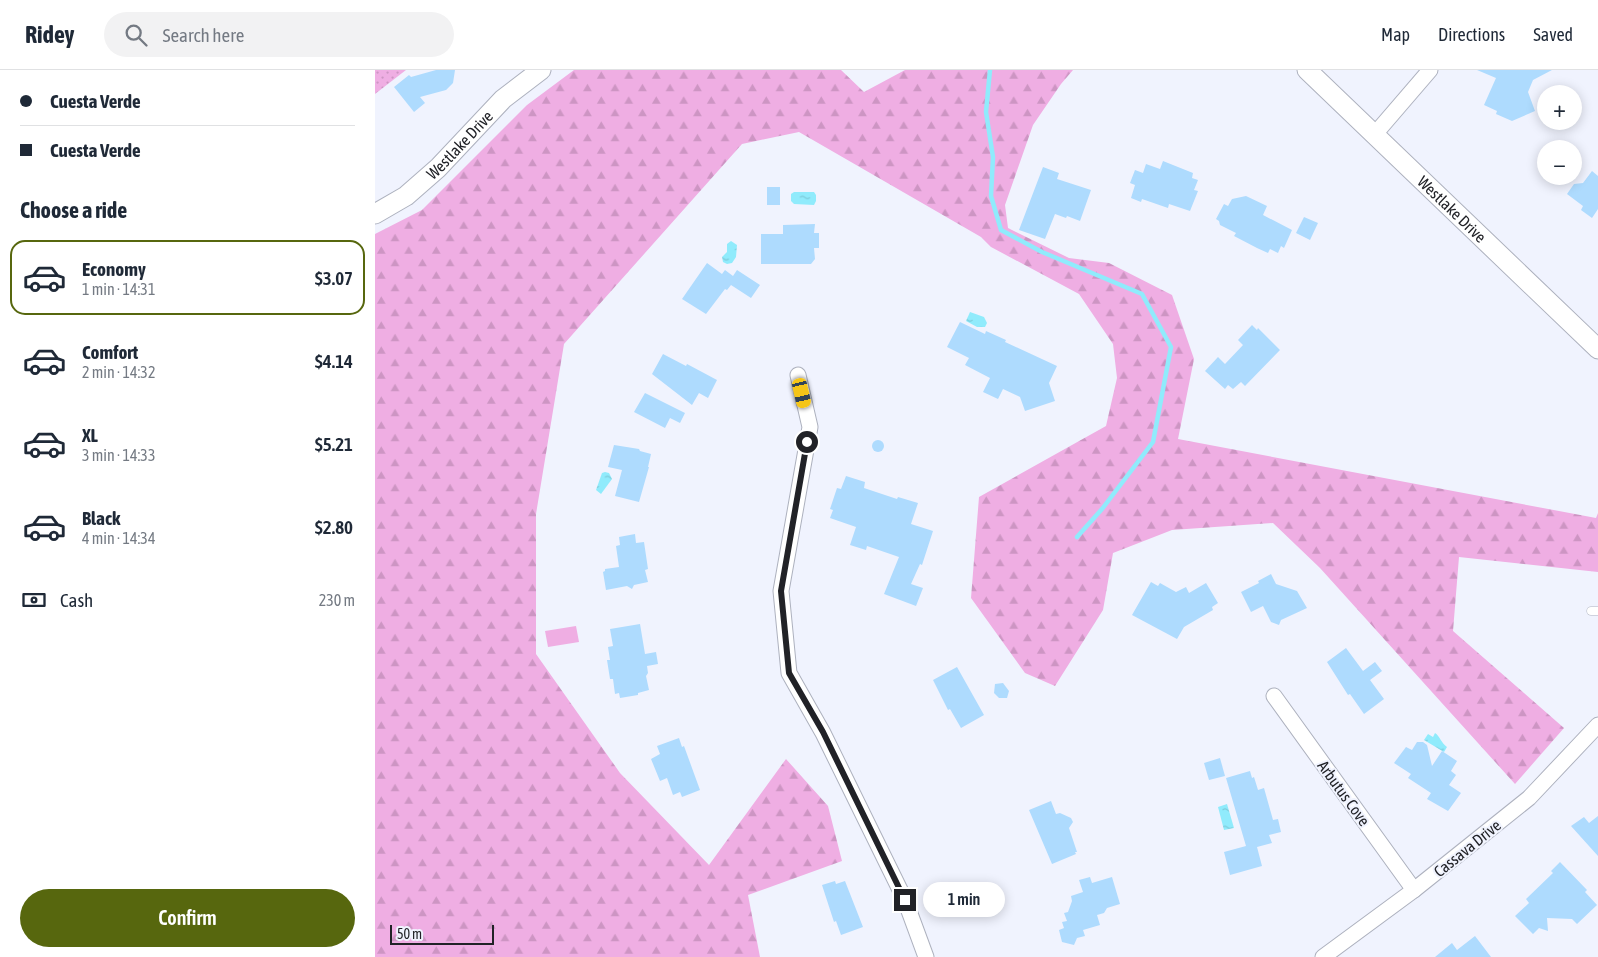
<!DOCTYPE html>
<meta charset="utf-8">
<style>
:root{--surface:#fff;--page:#f2f2f3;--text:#1f2937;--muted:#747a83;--line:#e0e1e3;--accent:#57670e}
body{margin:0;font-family:"Asap Condensed",sans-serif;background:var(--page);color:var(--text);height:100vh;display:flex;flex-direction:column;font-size:19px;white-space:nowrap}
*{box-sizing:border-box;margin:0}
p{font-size:16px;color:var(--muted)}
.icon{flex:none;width:28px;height:28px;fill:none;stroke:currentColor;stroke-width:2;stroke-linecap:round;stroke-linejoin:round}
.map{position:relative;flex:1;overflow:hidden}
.sheet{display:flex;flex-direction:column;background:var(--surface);width:375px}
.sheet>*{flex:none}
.banner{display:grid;align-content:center;height:110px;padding:0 20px;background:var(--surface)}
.buttons{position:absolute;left:1162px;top:15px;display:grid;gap:10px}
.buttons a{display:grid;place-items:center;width:45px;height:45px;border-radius:50%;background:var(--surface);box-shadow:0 2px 12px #0003;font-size:25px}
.scale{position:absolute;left:15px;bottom:12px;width:104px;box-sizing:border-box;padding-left:5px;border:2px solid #212227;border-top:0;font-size:14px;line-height:18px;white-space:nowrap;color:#212227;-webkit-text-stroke:4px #f0f3fe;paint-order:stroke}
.end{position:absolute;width:22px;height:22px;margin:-11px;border:6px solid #212227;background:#fff;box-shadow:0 0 0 2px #fff}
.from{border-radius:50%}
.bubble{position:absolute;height:35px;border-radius:18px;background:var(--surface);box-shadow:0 2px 12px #0003;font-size:16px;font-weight:600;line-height:35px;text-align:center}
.car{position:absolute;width:15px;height:30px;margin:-15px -8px;border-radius:6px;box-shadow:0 0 4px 1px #0007;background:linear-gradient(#f5c518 24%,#345 0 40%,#f5c518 0 76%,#345 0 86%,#f5c518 0)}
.banner b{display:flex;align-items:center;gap:18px;height:48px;font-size:19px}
.banner b+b{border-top:1px solid var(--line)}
.banner i{width:12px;height:12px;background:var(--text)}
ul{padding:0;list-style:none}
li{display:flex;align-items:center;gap:15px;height:75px;margin:0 10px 8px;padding:0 10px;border:2px solid transparent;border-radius:15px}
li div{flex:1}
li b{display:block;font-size:19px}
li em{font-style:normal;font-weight:600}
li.on{border-color:var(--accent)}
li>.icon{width:45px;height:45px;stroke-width:1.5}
h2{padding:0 20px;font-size:22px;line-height:60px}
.pay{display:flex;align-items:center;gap:12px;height:55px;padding:0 20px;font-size:19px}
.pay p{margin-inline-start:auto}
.button{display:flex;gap:10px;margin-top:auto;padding:10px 20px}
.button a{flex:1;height:58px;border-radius:30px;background:var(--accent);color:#fff;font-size:20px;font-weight:600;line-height:58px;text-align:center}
header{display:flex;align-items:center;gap:30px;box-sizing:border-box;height:70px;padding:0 25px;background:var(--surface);border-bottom:1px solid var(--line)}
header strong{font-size:24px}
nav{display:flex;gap:28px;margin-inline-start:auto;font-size:18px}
.search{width:350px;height:45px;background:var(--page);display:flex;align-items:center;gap:12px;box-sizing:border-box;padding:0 18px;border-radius:28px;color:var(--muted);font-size:19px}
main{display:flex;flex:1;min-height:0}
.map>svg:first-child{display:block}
.grass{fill:url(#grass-dots)}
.forest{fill:url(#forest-firs)}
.garden{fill:#efaee3}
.water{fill:url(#water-ripples)}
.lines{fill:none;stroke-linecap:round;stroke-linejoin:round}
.stream{stroke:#90ebfc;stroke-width:4.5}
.building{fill:#aedbfe}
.service-casing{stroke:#adb1be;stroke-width:9}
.minor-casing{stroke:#adb1be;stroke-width:17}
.tertiary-casing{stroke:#adb1be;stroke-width:21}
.service{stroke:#fff;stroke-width:8}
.minor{stroke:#fff;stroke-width:15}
.tertiary{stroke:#fff;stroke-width:19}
.route{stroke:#212227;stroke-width:6}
.labels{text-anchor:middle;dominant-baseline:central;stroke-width:4;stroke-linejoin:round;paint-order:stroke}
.street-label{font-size:16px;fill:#212227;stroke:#f0f3fe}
</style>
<header>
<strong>Ridey</strong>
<div class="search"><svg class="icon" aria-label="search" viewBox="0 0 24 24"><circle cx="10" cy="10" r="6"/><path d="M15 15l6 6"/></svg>Search here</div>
<nav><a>Map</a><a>Directions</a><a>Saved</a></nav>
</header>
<main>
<section class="sheet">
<div class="banner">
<b><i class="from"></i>Cuesta Verde</b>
<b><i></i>Cuesta Verde</b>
</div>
<h2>Choose a ride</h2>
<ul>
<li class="on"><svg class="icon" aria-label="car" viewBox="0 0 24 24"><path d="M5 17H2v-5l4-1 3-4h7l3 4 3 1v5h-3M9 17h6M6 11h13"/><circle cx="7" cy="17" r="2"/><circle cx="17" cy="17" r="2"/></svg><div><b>Economy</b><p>1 min · 14:31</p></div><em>$3.07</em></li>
<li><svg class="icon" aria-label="car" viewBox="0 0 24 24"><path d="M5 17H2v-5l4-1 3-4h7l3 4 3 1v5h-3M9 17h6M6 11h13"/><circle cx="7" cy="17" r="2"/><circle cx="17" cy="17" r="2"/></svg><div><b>Comfort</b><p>2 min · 14:32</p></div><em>$4.14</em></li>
<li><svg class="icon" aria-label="car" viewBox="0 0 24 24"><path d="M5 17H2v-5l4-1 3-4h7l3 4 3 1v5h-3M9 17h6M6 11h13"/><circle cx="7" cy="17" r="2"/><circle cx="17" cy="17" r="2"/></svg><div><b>XL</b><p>3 min · 14:33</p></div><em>$5.21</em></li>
<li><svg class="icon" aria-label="car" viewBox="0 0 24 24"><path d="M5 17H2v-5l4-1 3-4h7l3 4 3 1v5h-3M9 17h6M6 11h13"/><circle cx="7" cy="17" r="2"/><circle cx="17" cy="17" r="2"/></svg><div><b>Black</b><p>4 min · 14:34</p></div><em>$2.80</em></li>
</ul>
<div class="pay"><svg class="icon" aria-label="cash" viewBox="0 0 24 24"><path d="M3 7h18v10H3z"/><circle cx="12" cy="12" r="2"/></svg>Cash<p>230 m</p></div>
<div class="button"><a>Confirm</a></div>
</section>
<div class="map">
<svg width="1223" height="887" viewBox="0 0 1223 887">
<defs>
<pattern id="grass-dots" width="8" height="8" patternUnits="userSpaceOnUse" patternTransform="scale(1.25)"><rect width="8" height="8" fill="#efaee3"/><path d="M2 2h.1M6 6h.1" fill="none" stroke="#cd95c3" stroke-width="1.8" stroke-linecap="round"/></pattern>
<pattern id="forest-firs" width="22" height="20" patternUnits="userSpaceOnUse" patternTransform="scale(1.25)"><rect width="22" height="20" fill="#efaee3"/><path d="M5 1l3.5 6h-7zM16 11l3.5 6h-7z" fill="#cd95c3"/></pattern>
<pattern id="water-ripples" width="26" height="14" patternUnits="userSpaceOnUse" patternTransform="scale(1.25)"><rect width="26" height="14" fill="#90ebfc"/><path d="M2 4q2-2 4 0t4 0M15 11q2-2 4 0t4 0" fill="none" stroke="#7cc9d8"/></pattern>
</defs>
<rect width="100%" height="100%" fill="#f0f3fe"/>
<path class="grass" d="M0 0H31L0 24Z"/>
<path class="forest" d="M199 0H466L489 22 530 0H698L686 14 658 55 630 135 633 158 694 188 734 193 797 225 819 289 803 369 1221 448 1223 443V502L1084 487 1078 561 1189 658 1140 714 945 498 898 453 797 460 738 483 728 540 680 616 650 603 596 528 604 427 731 356 742 308 738 274 704 224 616 177 606 167 424 62 367 74 189 274 161 444V584L245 703 334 795 411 689 453 736 467 791 373 825 385 887H0V164L47 140 152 35Z"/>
<path class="garden" d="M201 556 204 572 173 577 170 561Z"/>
<g class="water">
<path d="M419 122H439L441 125V131L439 135 419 134 416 131V124Z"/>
<path d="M356 171 362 175 361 187 357 193 352 194 348 192 347 187 352 182V174Z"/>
<path d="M595 242 609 247 612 253 610 257H602L591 251Z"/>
<path d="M230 402 234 403 237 409 226 424 221 420 227 403Z"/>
<path d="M1060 663C1065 666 1066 673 1072 677L1069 682 1049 670 1053 664 1058 667Z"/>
<path d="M852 734 859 758 849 760 843 737Z"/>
</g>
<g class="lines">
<path class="stream" d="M615 0 611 42 618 87 616 126 626 160 667 182 767 224 796 277 778 372 727 439 702 467"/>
</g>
<g class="building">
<path d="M61 0H80L78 13 71 20 45 27 50 33 39 42 19 17 34 5 36 7Z"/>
<path d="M1102 0H1177L1158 10 1153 22 1160 41 1137 51 1121 44 1122 41 1109 35 1121 8Z"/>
<path d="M788 91 818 103 817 108 823 110 819 120 823 121 815 141 794 134 793 138 767 129 766 132 756 128 760 115 755 113 760 100 768 103 771 94 785 99Z"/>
<path d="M668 97 684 103 682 109 716 120 705 151 692 146 691 148 680 144 670 169 644 160Z"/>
<path d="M1217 101 1223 106V139L1217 148 1206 140 1208 136 1192 124 1199 114 1208 113Z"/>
<rect x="392" y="117" width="13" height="18"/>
<path d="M871 126 892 136 888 145 917 160 909 178 906 176 903 183 895 179 893 183 882 178 859 166 861 163 845 155 844 151 841 149 849 134 853 136 857 129Z"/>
<path d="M929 147 943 153 935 170 921 163Z"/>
<path d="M440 154 439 163H444V178H439L440 189 436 194H386V164H408V155Z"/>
<path d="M332 193 347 204 350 200 358 206 362 200 385 215 376 228 356 215 352 220 350 219 331 244 307 229Z"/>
<path d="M585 252 610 264 611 261 631 270 630 272 682 296 674 313 680 331 650 341 645 327 628 319 623 329 608 322 615 308 590 295 594 288 572 277Z"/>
<path d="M877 255 882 260 883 258 905 280 870 316 866 312 858 319 853 315 850 319 830 301 843 287 850 294 868 275 863 270Z"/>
<path d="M288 284 311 296 312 294 342 310 333 328 324 323 317 335 277 304Z"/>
<path d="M270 323 310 343 305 353 295 348 290 358 259 342Z"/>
<circle cx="503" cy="376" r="6"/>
<path d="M239 375 264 379 265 381 276 384 273 397H274L264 432 240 426 247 400 233 397Z"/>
<path d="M471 406 490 412 489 418 522 429 523 427 543 433 536 454 558 461 547 495 545 494 536 514 548 518 541 536 509 524 524 487 492 476 491 480 475 475 481 457 455 448 458 440 455 439 462 418 466 419Z"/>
<path d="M260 464 261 473 269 472 273 499 270 500 273 512 259 515 257 519 252 516 231 520 228 502 230 501V499L244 497 241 476 245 475 244 467Z"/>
<path d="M896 504 901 514 922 521 932 538 906 550 904 555 896 552 888 536 876 542 866 522 884 513 883 511Z"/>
<path d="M776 512 783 516 785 513 801 522 811 517 814 523 831 513 843 533 837 537 838 540 809 557 802 569 757 545Z"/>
<path d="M265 554 270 584 281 582 283 594 272 596 273 603 271 606 274 620 263 623V625L245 628 244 623 240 624 238 609H235L232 590H235L233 577 238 576 235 559Z"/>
<path d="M971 578 988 601 1000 592 1007 601 995 610 1009 629 989 644 975 624 973 625 952 592Z"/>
<path d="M582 597 609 645 586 658 575 639 573 640 558 610Z"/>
<path d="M628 613 634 621 632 628H624L619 623 620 614Z"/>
<path d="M304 668 307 677 309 676 325 720 307 727 305 722 298 725 292 708 285 711 276 689 285 684 282 676Z"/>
<path d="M1042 672H1048L1052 675 1057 696 1067 681 1082 691 1076 701 1081 705 1074 715 1086 723 1073 741 1052 729 1056 723 1033 708 1036 704 1019 693 1031 677 1037 680Z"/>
<path d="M845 688 850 706 834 710 829 693Z"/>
<path d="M875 701 877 708 879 707 883 720 889 718 898 750 903 749 906 762 894 765 897 773 882 777 887 796 855 805 849 782 871 776 851 708Z"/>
<path d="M676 731 681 744 685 743 696 748 698 752 694 758 702 782H700L701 784 677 794 654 740Z"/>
<path d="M1223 746V786L1196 756 1209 747 1214 753Z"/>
<path d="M1185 792 1212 820 1210 822 1222 835 1202 854 1197 849 1172 848 1173 861 1164 858 1158 864 1140 846 1154 833 1151 829 1178 803 1176 801Z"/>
<path d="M715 807 717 813 737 807 745 834 732 838 729 843 722 845 725 855 708 860 710 866 702 868 699 875 687 872 684 860 689 858 687 852 692 851 689 843 693 842 697 831 696 826 708 822 704 810Z"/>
<path d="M460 811 461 814 470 811 488 857 466 865 461 851 459 852 447 815Z"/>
<path d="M1100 866 1116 887H1060L1077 873 1082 880Z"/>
</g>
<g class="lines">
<g class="service-casing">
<path id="service" d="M1216 541H1223"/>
</g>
<g class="minor-casing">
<g id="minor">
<path d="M1000 64 1055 0"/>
<path d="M423 305 435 357 406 521 414 603 448 663 530 830 551 887"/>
<path d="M899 626 1039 820"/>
<path d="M948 887 1039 820 1154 728 1223 655"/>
</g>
</g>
<g class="tertiary-casing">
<g id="tertiary">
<path id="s1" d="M932 0 1223 279"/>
<path id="s2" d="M0 144 31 126 63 98 128 29 166 0"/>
</g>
</g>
<use href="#service" class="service"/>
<use href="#minor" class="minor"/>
<use href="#tertiary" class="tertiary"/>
</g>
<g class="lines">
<path class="route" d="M432 372 406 521 414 603 448 662 530 830"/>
</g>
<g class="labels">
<g class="street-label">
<text stroke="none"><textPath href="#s2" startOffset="110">Westlake Drive</textPath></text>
<text stroke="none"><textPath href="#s1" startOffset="201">Westlake Drive</textPath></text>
<text transform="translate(969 723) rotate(54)">Arbutus Cove</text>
<text transform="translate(1092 778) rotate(-39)">Cassava Drive</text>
</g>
</g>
</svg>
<div class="buttons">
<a>+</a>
<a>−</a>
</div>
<div class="scale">50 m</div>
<i class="end from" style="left:432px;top:372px"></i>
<i class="end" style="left:530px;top:830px"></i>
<div class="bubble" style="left:548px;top:812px;width:82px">1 min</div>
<i class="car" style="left:427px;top:323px;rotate:167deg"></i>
</div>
</main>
